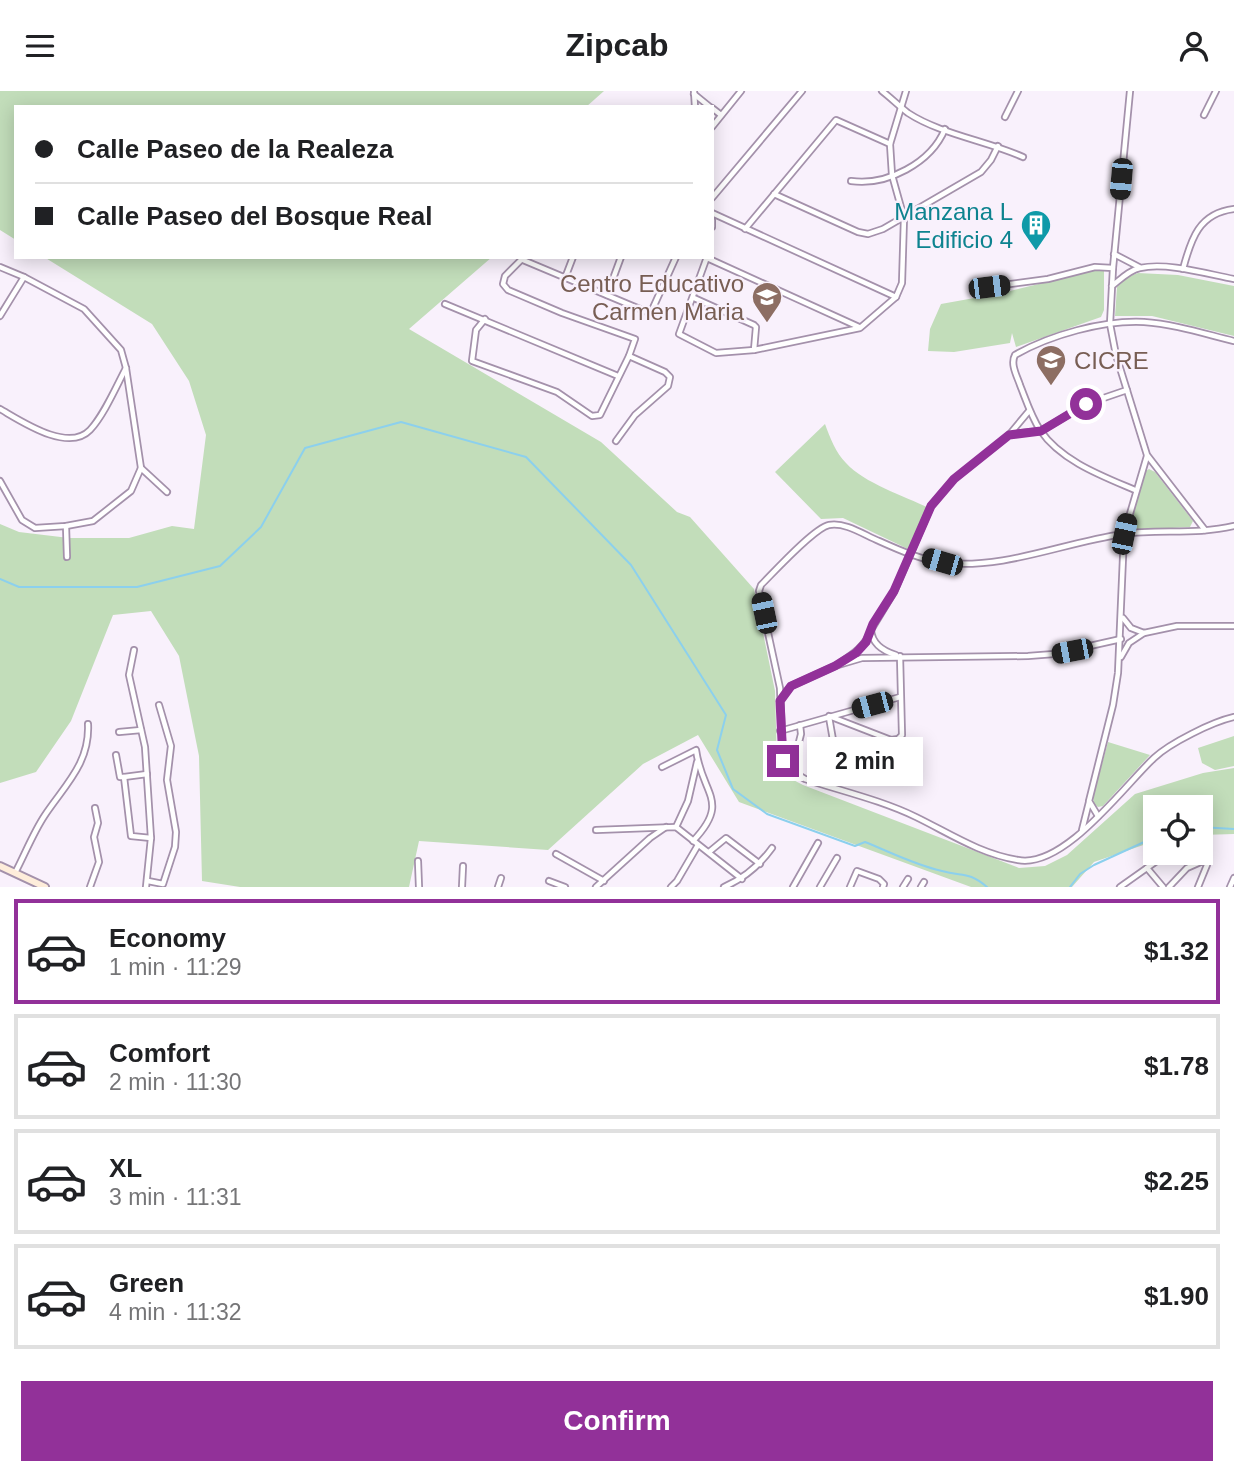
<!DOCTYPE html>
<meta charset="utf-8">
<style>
:root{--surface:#fff;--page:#f6f6f6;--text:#202124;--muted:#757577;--line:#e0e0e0;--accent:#923199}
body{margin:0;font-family:Helvetica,sans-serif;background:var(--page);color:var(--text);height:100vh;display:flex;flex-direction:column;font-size:26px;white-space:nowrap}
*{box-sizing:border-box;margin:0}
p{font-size:23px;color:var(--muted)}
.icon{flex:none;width:38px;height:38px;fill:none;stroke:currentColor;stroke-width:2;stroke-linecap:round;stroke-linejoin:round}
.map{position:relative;height:796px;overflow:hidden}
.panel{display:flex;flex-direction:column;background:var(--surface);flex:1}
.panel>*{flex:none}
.banner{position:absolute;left:14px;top:14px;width:700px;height:154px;border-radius:0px;box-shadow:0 4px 18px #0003;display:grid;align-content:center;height:154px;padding:0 21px;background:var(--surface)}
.buttons{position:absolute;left:1143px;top:704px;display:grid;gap:14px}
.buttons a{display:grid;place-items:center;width:70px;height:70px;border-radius:0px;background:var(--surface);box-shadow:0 4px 18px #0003;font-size:35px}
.end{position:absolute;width:32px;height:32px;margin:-16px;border:9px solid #923199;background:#fff;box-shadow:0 0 0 4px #fff}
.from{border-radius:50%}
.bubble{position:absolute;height:49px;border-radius:0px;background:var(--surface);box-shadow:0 4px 18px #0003;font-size:23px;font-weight:700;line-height:49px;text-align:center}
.car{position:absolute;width:21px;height:42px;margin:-21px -10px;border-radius:9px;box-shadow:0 0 5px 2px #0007;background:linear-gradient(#222 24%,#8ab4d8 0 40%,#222 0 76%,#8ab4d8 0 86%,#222 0)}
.banner b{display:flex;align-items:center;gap:24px;height:66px;font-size:26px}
.banner b+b{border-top:2px solid var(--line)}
.banner i{width:18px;height:18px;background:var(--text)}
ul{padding:12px 0 0;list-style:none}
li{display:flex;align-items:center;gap:21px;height:105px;margin:0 14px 10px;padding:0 7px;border:4px solid var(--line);border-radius:0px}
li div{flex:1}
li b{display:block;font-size:26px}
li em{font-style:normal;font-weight:700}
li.on{border-color:var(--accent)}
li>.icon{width:63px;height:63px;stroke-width:1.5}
.button{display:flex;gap:14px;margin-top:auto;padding:14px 21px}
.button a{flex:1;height:80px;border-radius:0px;background:var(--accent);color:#fff;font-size:28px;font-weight:700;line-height:80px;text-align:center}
header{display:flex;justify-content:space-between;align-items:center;height:91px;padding:0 21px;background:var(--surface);font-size:32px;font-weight:700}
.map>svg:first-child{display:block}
.green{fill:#c2ddba}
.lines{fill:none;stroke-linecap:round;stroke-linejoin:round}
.stream{stroke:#8cd0ed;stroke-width:2}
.street-casing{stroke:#a491ab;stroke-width:8}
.secondary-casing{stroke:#a491ab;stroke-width:10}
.street{stroke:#fff;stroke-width:4.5}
.secondary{stroke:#feeddb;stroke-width:6}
.route{stroke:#923199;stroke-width:9}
.labels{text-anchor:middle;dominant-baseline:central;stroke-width:5;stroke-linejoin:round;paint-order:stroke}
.culture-label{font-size:24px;fill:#0d838f;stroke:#f9f1fc;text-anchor:end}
.education-label{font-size:24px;fill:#785e54;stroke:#f9f1fc;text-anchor:end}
</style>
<header><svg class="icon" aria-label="menu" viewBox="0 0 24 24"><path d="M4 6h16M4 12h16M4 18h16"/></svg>Zipcab<svg class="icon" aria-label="person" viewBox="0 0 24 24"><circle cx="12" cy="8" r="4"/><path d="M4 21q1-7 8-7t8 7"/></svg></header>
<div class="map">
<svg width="1234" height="796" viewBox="0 0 1234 796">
<rect width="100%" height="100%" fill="#f9f1fc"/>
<g class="green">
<path d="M0 0H604L586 16H16V149L0 139Z"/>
<path d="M44 166H492L409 238 601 351 677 421 690 426 754 498 775 600 777 672 784 684 803 694 1019 777 1045 775 1067 764 1135 703 1203 682 1234 677V743L1201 744 1200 716H1155V750L1094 771 1072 796H971L739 711 698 644 643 673 548 759 419 750 409 796H240L202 790 199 665 179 565 151 520 113 524 71 630 36 681 0 692V433L19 441 69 447H129L172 435 194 438 206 344 189 290 152 233Z"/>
<path d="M1104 177V219L1101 226 1016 256 1012 242 1010 252 954 261 928 260 930 238 941 213 1002 202Z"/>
<path d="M1138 182 1178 184 1234 195V245L1152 225H1115L1117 196 1125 187Z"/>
<path d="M825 333C830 347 836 362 846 372 864 392 904 405 929 417L908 458 843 427 821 428 775 381Z"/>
<path d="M1149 378 1155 381 1193 430 1190 436 1137 439 1131 437 1130 430 1146 380Z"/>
<path d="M1234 645V675L1215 679 1202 672 1198 657Z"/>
<path d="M1108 651 1150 664 1103 715 1098 716 1094 713 1093 706Z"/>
</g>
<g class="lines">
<g class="stream">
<path d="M0 488 19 496H137L220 475 261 436 305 357 401 331 526 366 631 474 726 624 717 659 733 698 767 723 855 755 865 751C890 761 915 774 942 780 963 786 968 780 987 796"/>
<path d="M1200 736 1234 738"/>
<path d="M1070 796 1080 783 1094 774 1155 746"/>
</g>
<g class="street-casing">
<g id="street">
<path d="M694 0 695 16"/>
<path d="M882 0C891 7 899 15 908 22 940 43 987 50 1023 66"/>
<path d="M1130 0 1113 177 1110 233 1116 264 1147 364 1205 439"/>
<path d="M694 3 710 16"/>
<path d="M712 17 721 24"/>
<path d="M1204 24 1216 0"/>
<path d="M1005 26 1018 0"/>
<path d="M712 36 741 0"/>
<path d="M851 90C887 95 931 72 945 38"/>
<path d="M774 103 858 141 868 143 883 138 981 81 991 69 998 55"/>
<path d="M712 107 802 0"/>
<path d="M712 122 896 206"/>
<path d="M712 129V136"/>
<path d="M745 138 836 29 890 53"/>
<path d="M1114 163 1139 176"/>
<path d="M707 166 679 243 716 262 754 259 860 237 896 206 902 192 904 127 892 84 890 53 906 0"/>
<path d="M707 167 859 236"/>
<path d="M523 169 647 221 652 219 676 166"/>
<path d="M0 176 24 186 84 218 121 259 126 277 141 377 131 400 93 430 66 435 35 437 22 429 0 390"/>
<path d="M1183 178C1191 148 1199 122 1234 118"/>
<path d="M565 187 573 166"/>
<path d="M1112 195C1120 189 1129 179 1140 177 1167 171 1207 183 1234 188"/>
<path d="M980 197 1048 188 1095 176 1113 177"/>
<path d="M607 204 621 166"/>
<path d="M694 207 754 234 756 236 754 259"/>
<path d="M445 213 618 285"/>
<path d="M0 225 24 186"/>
<path d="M485 228 476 239 472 270 557 301 592 325 600 324 629 265 635 248 562 222 508 199 503 193 505 185 524 166"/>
<path d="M0 318C21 330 68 362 90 339 104 324 116 296 126 277"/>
<path d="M1012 343 1041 340 1086 313 1127 299"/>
<path d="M616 350 635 324 668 295 670 286 665 281 629 265"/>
<path d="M141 377 167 401"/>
<path d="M1135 399C1102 385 1061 370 1040 339 1031 325 1026 309 1020 294 1017 285 1010 273 1015 264 1050 244 1103 229 1144 231 1174 233 1205 243 1234 250"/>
<path d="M66 435 67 466"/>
<path d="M1234 435C1197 444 1159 438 1123 443 1062 452 1006 478 944 472 922 469 899 459 879 450 864 444 846 431 829 434 814 437 774 481 761 494L759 500 780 597 783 670 790 679 805 688C841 700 881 709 916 726 949 742 980 763 1018 769 1064 778 1124 695 1154 667 1170 652 1212 631 1234 626"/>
<path d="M1123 527 1131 537 1144 542 1177 535H1234"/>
<path d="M134 559 129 584 145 656 151 747 146 796"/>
<path d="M896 564C883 560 872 553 871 539L894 501 931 415 954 388 1009 344 1029 320"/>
<path d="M1121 566 1129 552 1144 542"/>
<path d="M841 571C853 563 865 555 871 540"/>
<path d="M780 610 791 595 835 575 862 567 1028 565 1054 563 1121 548"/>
<path d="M829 625 891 649 898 648 902 644 900 565"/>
<path d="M780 640 900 606"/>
<path d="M119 641 141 639"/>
<path d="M116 664 120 686H124"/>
<path d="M795 667 801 643 800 634"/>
<path d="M662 676 696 659C702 704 731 710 693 750"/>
<path d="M147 683 124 686 131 745 151 747"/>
<path d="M822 686 833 649 829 626"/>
<path d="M1098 725 1089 710 1113 614 1118 582 1124 443 1147 365"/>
<path d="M676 736 688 710 697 671"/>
<path d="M596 739 676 736 742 788"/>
<path d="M1082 739 1089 711"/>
<path d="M709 761 726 747 760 773"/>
<path d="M556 763 604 790"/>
<path d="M418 770 419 796"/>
<path d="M1147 777 1163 796"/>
<path d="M15 782C25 763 33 742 45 724 65 694 90 672 88 633"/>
<path d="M148 790 163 793 175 756 176 741 167 689 171 655 159 614"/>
<path d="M549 790 565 796"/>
<path d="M90 796 99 771 94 746 98 732 95 717"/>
<path d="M462 796 463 775"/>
<path d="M498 796 501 787"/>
<path d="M596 796 650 747 666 736"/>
<path d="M671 796 677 790 698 754"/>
<path d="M724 796C745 787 759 775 772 757"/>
<path d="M793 796 818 752"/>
<path d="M820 796 837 767"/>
<path d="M850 796 857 780 879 788 884 793 883 796"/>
<path d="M903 796 908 788"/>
<path d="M921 796 924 791"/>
<path d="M1120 796 1161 767"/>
<path d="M1169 796 1187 777 1205 769 1207 774 1198 796"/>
<path d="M1230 796 1234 787"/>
</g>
</g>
<g class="secondary-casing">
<path id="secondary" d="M0 775 45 796"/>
</g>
<use href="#street" class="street"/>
<use href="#secondary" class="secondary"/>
</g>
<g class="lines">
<path class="route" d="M783 670 780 610 791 595 835 575 856 562 866 551 873 533 894 500 931 415 954 388 1009 344 1041 340 1086 313"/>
</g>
<defs>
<g id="building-pin" transform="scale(1.575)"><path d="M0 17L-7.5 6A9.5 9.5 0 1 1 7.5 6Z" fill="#0f9aa8" stroke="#f9f1fc"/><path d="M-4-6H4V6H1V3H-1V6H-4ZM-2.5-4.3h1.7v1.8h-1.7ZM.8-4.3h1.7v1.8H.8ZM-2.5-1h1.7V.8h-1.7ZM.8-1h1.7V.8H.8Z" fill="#fff"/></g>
<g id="school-pin" transform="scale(1.575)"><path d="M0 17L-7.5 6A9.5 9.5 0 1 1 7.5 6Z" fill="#8d6e63" stroke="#f9f1fc"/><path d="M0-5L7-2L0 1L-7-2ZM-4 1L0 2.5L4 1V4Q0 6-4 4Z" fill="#fff"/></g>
</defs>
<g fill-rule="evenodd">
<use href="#building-pin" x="1036" y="134"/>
<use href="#school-pin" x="767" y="206"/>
<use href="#school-pin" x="1051" y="269"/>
</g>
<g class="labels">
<g class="culture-label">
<text x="1013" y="120">Manzana L<tspan x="1013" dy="28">Edificio 4</tspan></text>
</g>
<g class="education-label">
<text x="744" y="192">Centro Educativo<tspan x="744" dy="28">Carmen Maria</tspan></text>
<text x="1074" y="269" text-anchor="start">CICRE</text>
</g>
</g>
</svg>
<div class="buttons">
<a><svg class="icon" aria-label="locate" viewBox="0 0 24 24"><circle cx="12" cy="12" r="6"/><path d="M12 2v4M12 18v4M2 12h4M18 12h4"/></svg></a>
</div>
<i class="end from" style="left:1086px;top:313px"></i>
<i class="end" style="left:783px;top:670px"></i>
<div class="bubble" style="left:807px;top:646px;width:116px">2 min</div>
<i class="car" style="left:1121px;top:88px;rotate:185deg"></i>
<i class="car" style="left:989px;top:196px;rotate:83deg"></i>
<i class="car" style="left:1124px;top:443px;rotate:12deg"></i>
<i class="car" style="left:942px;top:471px;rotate:286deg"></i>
<i class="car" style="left:764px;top:522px;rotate:348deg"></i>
<i class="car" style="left:1072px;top:560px;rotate:259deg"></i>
<i class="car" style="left:872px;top:614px;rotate:255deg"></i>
<div class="banner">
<b><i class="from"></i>Calle Paseo de la Realeza</b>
<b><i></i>Calle Paseo del Bosque Real</b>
</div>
</div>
<section class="panel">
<ul>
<li class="on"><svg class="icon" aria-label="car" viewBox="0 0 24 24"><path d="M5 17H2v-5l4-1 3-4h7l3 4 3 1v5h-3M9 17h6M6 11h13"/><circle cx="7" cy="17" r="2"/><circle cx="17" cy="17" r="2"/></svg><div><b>Economy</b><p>1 min · 11:29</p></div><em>$1.32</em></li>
<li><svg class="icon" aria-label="car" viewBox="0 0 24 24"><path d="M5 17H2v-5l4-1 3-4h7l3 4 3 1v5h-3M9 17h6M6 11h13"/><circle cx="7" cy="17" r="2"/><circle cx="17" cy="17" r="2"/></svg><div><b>Comfort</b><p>2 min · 11:30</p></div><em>$1.78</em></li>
<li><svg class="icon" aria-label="car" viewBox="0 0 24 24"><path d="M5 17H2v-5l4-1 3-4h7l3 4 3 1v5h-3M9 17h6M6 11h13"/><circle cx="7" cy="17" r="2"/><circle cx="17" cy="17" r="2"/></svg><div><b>XL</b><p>3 min · 11:31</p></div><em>$2.25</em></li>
<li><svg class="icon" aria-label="car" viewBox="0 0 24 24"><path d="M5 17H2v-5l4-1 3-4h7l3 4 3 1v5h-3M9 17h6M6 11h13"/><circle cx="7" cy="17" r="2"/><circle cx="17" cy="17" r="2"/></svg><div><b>Green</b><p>4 min · 11:32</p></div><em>$1.90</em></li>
</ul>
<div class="button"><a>Confirm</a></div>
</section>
